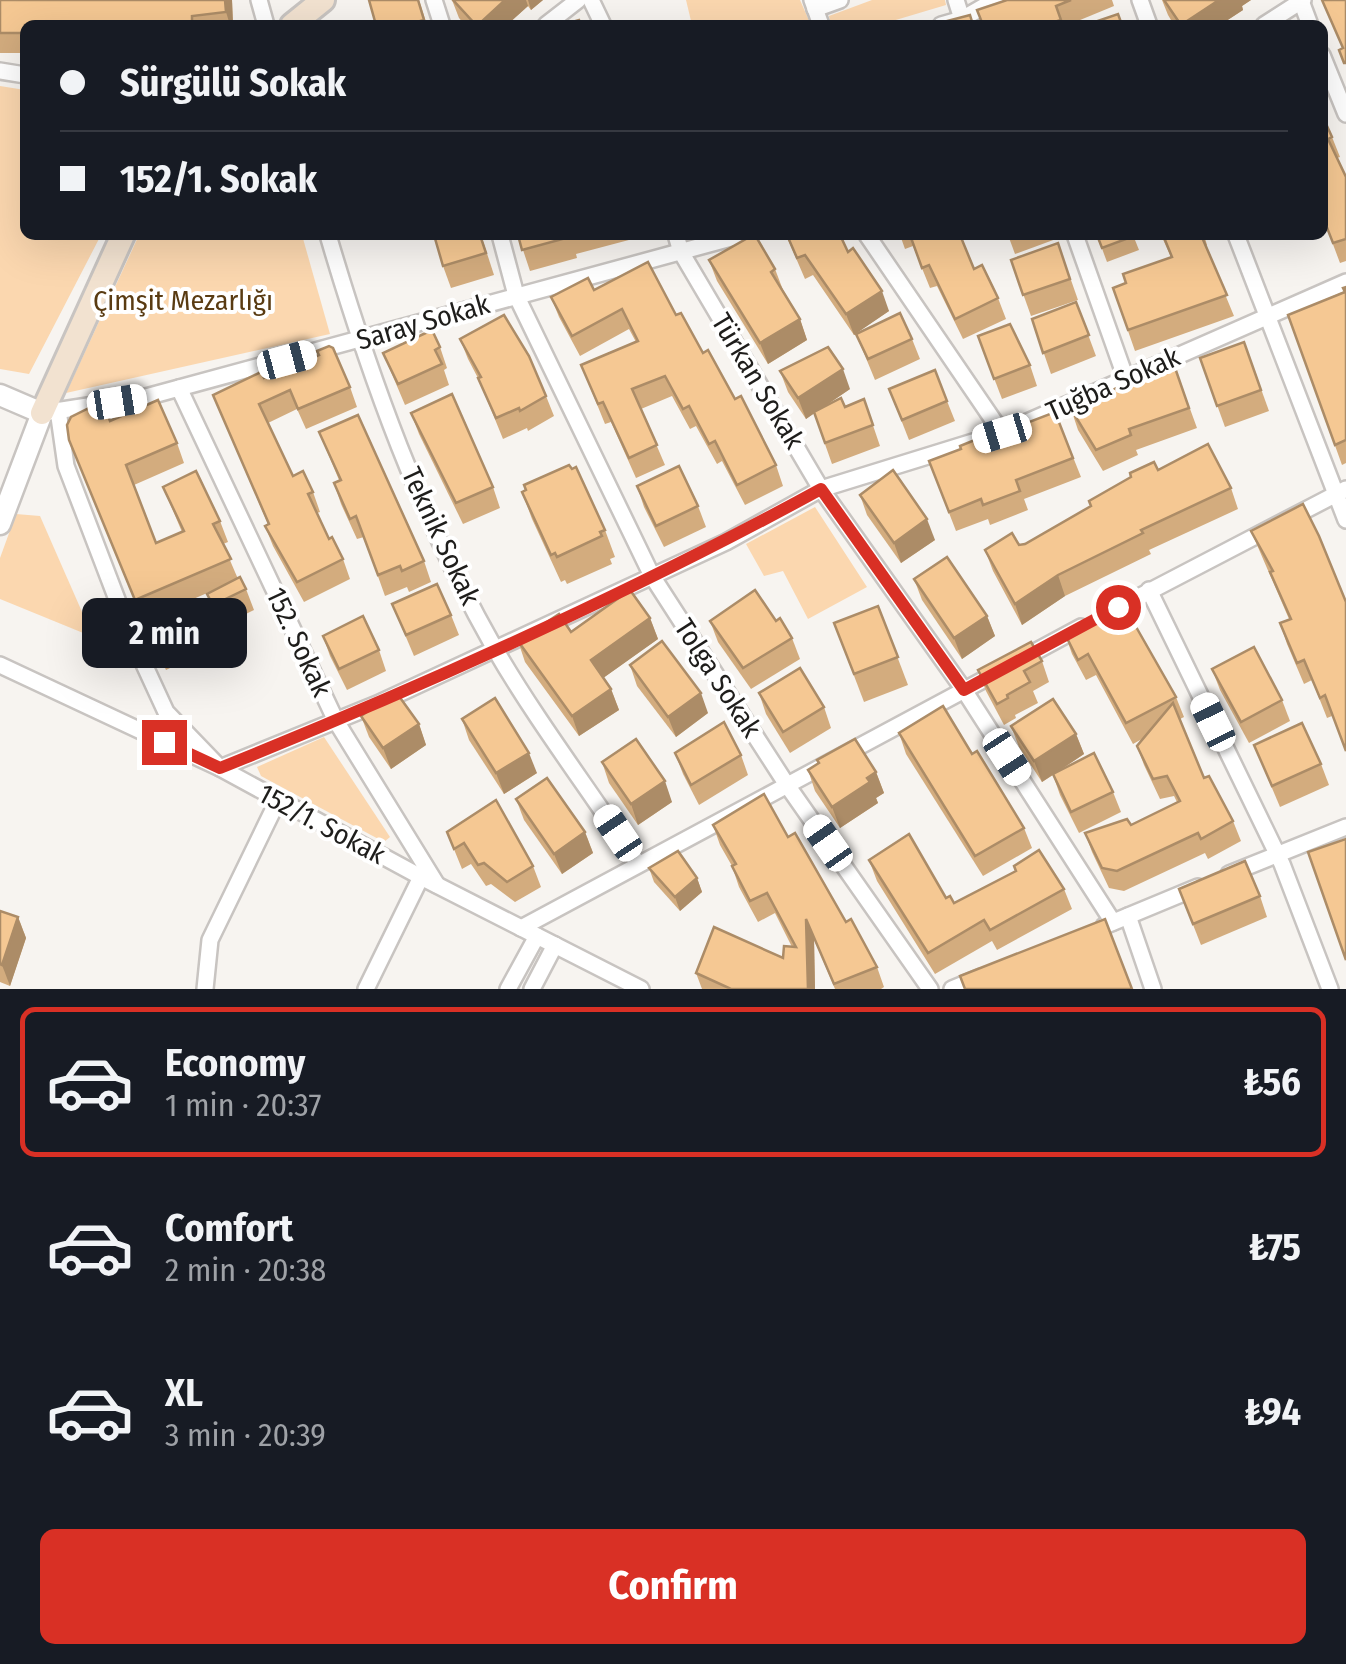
<!DOCTYPE html>
<meta charset="utf-8">
<style>
:root{--surface:#171b24;--page:#242831;--text:#f1f3f6;--muted:#9ea1a6;--line:#363941;--accent:#d93025}
body{margin:0;font-family:"Fira Sans Condensed",sans-serif;background:var(--page);color:var(--text);height:100vh;display:flex;flex-direction:column;font-size:38px;white-space:nowrap}
*{box-sizing:border-box;margin:0}
p{font-size:32px;color:var(--muted)}
.icon{flex:none;width:55px;height:55px;fill:none;stroke:currentColor;stroke-width:2;stroke-linecap:round;stroke-linejoin:round}
.map{position:relative;height:989px;overflow:hidden}
.drawer{display:flex;flex-direction:column;background:var(--surface);flex:1}
.drawer>*{flex:none}
.guide{position:absolute;left:20px;top:20px;width:1308px;height:220px;border-radius:15px;box-shadow:0 10px 40px #0002;display:grid;align-content:center;height:220px;padding:0 40px;background:var(--surface)}
.end{position:absolute;width:45px;height:45px;margin:-22px;border:12px solid #d93025;background:#fff;box-shadow:0 0 0 5px #fff}
.from{border-radius:50%}
.bubble{position:absolute;height:70px;border-radius:15px;background:var(--surface);box-shadow:0 10px 40px #0002;font-size:32px;font-weight:700;line-height:70px;text-align:center}
.car{position:absolute;width:30px;height:60px;margin:-30px -15px;border-radius:12px;box-shadow:0 0 8px 2px #0007;background:linear-gradient(#fff 24%,#345 0 40%,#fff 0 76%,#345 0 86%,#fff 0)}
.guide b{display:flex;align-items:center;gap:35px;height:95px;font-size:38px}
.guide b+b{border-top:2px solid var(--line)}
.guide i{width:25px;height:25px;background:var(--text)}
ul{padding:18px 0 0;list-style:none}
li{display:flex;align-items:center;gap:30px;height:150px;margin:0 20px 15px;padding:0 20px;border:5px solid transparent;border-radius:15px}
li div{flex:1}
li b{display:block;font-size:38px}
li em{font-style:normal;font-weight:700}
li.on{border-color:var(--accent)}
li>.icon{width:90px;height:90px;stroke-width:1.5}
.action{display:flex;gap:20px;margin-top:auto;padding:20px 40px}
.action a{flex:1;height:115px;border-radius:15px;background:var(--accent);color:#fff;font-size:40px;font-weight:700;line-height:115px;text-align:center}
.map>svg:first-child{display:block}
.green{fill:#fbd7af}
.lines{fill:none;stroke-linecap:round;stroke-linejoin:round}
.minor-casing{stroke:#c8c4c1;stroke-width:20}
.tertiary-casing{stroke:#c8c4c1;stroke-width:25}
.secondary-casing{stroke:#c8c4c1;stroke-width:28}
.minor{stroke:#fff;stroke-width:15}
.tertiary{stroke:#fff;stroke-width:20}
.secondary{stroke:#f2e2d0;stroke-width:22}
.wall{fill:#d3ac7e}
.shaded-wall{fill:#ac8c67}
.building{fill:#f5c893;stroke:#ac8c67;stroke-width:2.5}
.route{stroke:#d93025;stroke-width:12}
.labels{text-anchor:middle;dominant-baseline:central;stroke-width:8;stroke-linejoin:round;paint-order:stroke}
.park-label{font-size:28px;fill:#593b12;stroke:#fff}
.street-label{font-size:28px;fill:#1e1d1b;stroke:#fff}
</style>
<div class="map">
<svg width="1346" height="989" viewBox="0 0 1346 989">
<rect width="100%" height="100%" fill="#f7f4f0"/>
<g class="green">
<path d="M686 0H800L811 25H692Z"/>
<path d="M872 0H945L946 5 879 25H831L829 16Z"/>
<path d="M0 86 25 90V235H101L29 374 0 369Z"/>
<path d="M139 235H302L330 334 66 393Z"/>
<path d="M815 507 867 587 808 619 783 571 764 576 746 544Z"/>
<path d="M16 514 40 516 93 637 0 599V558Z"/>
<path d="M324 737 390 837 384 842 261 776 257 767Z"/>
</g>
<g class="lines">
<g class="minor-casing">
<g id="minor">
<path d="M259 0 266 25"/>
<path d="M434 0 442 25"/>
<path d="M591 0 603 25"/>
<path d="M812 0 821 25"/>
<path d="M956 0 962 19"/>
<path d="M1140 0 1149 25"/>
<path d="M1301 1 1310 25"/>
<path d="M815 9 840 0"/>
<path d="M546 25 578 0"/>
<path d="M941 25 962 19 995 0"/>
<path d="M1264 25 1303 0"/>
<path d="M1322 55 1346 114"/>
<path d="M0 71 25 75"/>
<path d="M328 235C370 378 421 519 495 649 538 723 591 792 638 864"/>
<path d="M500 235 516 295 652 576 787 785 930 989"/>
<path d="M676 235 681 252 821 489 964 690 1113 922"/>
<path d="M867 235 1002 433"/>
<path d="M1075 235 1126 379"/>
<path d="M1236 235 1346 520"/>
<path d="M179 388 336 721 437 885"/>
<path d="M58 410 66 466 131 636 166 712 220 768 377 704 726 542 821 489 1002 433 1346 282"/>
<path d="M49 412 146 397 742 235"/>
<path d="M1149 590 1282 864 1330 989"/>
<path d="M1106 614 1346 489"/>
<path d="M1018 661 1081 627"/>
<path d="M0 665 220 768 421 877 641 989"/>
<path d="M1229 874 1346 827"/>
<path d="M1128 916 1153 989"/>
<path d="M1104 926 1198 887"/>
<path d="M521 928 998 672"/>
<path d="M205 989 210 940 278 800"/>
<path d="M366 989 421 877"/>
<path d="M508 989 537 936"/>
<path d="M532 989 555 945"/>
<path d="M952 989 981 977"/>
</g>
</g>
<g class="tertiary-casing">
<path id="tertiary" d="M0 395 42 413 0 524"/>
</g>
<g class="secondary-casing">
<g id="secondary">
<path d="M292 25 323 0"/>
<path d="M42 413 123 235"/>
</g>
</g>
<use href="#minor" class="minor"/>
<use href="#tertiary" class="tertiary"/>
<use href="#secondary" class="secondary"/>
</g>
<g class="wall">
<path d="M0 0H232L233 25H25V53H0Z"/>
<path d="M369 0H419L427 25H376Z"/>
<path d="M452 0H543L531 10 528 6 507 25H465L459 18Z"/>
<path d="M1007 0H1112L1114 6 1068 25H982L977 10Z"/>
<path d="M1162 0H1251L1242 6 1243 10 1220 25H1174L1168 15Z"/>
<path d="M1322 115 1332 137 1340 157 1337 158 1346 177V261L1340 263 1322 215Z"/>
<path d="M481 235 494 275 451 288 443 266Z"/>
<path d="M518 235H644V236L576 254 577 258 530 271Z"/>
<path d="M786 235 848 252 889 311 856 333 912 339 920 359 875 380 856 334 854 335 813 275 805 279Z"/>
<path d="M900 235H960L974 269 998 298 1006 319 963 339 937 286 930 288 913 246 905 249Z"/>
<path d="M1008 235H1054L1056 239 1015 254Z"/>
<path d="M1097 235H1133L1139 250 1107 262Z"/>
<path d="M1161 235H1204L1207 245 1205 246 1234 316 1135 351 1113 288 1126 283 1171 257Z"/>
<path d="M1058 243 1078 300 1031 316 1011 260Z"/>
<path d="M709 260 775 269 783 290 800 319 807 340 768 364 717 281Z"/>
<path d="M1346 287V463L1342 465 1288 315 1345 292Z"/>
<path d="M594 290 676 315 735 399 776 465 783 486 745 505 722 461 717 464 696 426 690 429 672 396 641 409 665 465 636 478 611 422 605 424 581 365 636 342 629 329 580 356 559 317 551 297Z"/>
<path d="M1076 302 1096 356 1051 374 1032 319Z"/>
<path d="M978 336 1030 365 1037 386 1002 399Z"/>
<path d="M460 339 546 396 554 416 528 431 527 428 503 439 479 380 468 359Z"/>
<path d="M1244 342 1269 411 1225 427 1200 358Z"/>
<path d="M440 347 447 368 444 370 449 385 405 405 383 353Z"/>
<path d="M1173 362 1197 428 1136 450 1138 455 1103 471 1078 430 1071 409Z"/>
<path d="M780 371 850 389 828 404 845 407 864 399 880 446 832 464 814 413 806 419 788 392Z"/>
<path d="M264 378 350 387 357 407 306 429 297 409 268 423 293 476 313 492 320 512 317 513 329 539 343 559 350 579 304 602 273 546 265 526 268 524 213 395Z"/>
<path d="M889 389 947 401 955 421 909 440Z"/>
<path d="M1055 412 1081 477 1024 499 1028 510 990 525 988 519 956 531 929 461Z"/>
<path d="M411 413 493 487 500 508 463 524 419 434Z"/>
<path d="M91 414 177 443 184 463 134 485 156 543 182 532 163 487 220 521 228 542 223 544 238 579 246 589 254 610 221 626 207 594 214 590 143 621 69 440Z"/>
<path d="M319 432 424 561 431 582 409 592 407 587 385 596 364 537 357 539 341 504 334 483 339 480Z"/>
<path d="M1158 470 1231 488 1238 509 1149 550 1151 554 1065 596 1022 625 993 571 985 550 1025 544 1091 506 1089 501Z"/>
<path d="M637 486 698 506 706 527 664 547 644 507Z"/>
<path d="M522 492 605 530 615 557 610 559 612 564 567 584 565 580 561 582 532 519Z"/>
<path d="M860 495 935 540 901 563 867 515Z"/>
<path d="M1303 504 1332 716 1327 718 1312 680 1304 684 1287 644 1280 623 1289 619 1251 531Z"/>
<path d="M914 579 987 616 995 636 962 659 922 600Z"/>
<path d="M392 604 451 615 459 635 414 656Z"/>
<path d="M878 606 908 685 864 702 834 623Z"/>
<path d="M650 618 658 639 603 678 611 689 619 710 579 736 525 662 518 641Z"/>
<path d="M710 621H776L792 638 800 659 751 689 718 642Z"/>
<path d="M148 630 198 638 203 652 166 670Z"/>
<path d="M1065 634 1176 697 1184 717 1180 719 1204 778 1233 821 1241 841 1208 859 1205 853 1124 891 1109 888 1092 852 1085 833 1131 825 1177 802 1174 796 1160 799 1144 765 1137 746 1142 739 1133 744 1096 675 1086 680 1072 654Z"/>
<path d="M323 636 379 650 386 671 347 690 330 656Z"/>
<path d="M1042 661 1049 682 1033 691 1038 703 1015 715 1016 718 1004 725 986 691 978 670Z"/>
<path d="M630 665 708 713 676 737 637 686Z"/>
<path d="M1212 669 1282 700 1290 721 1249 743 1220 690Z"/>
<path d="M759 693 824 707 831 728 790 753 766 714Z"/>
<path d="M361 716 419 724 426 745 391 769 369 737Z"/>
<path d="M462 719 537 773 504 794 469 740Z"/>
<path d="M1011 726 1076 734 1084 754 1059 771 1113 792 1121 812 1079 833 1060 795 1053 775 1042 782 1019 747Z"/>
<path d="M899 733 972 754 1024 828 1032 848 983 876 906 754Z"/>
<path d="M1254 745 1321 764 1329 785 1280 807Z"/>
<path d="M675 753 741 755 748 775 699 805 683 774Z"/>
<path d="M602 762 672 802 638 825 609 783Z"/>
<path d="M808 770 876 772 884 793 876 798 878 803 840 828 815 791Z"/>
<path d="M516 799 585 832 593 853 562 874 524 820Z"/>
<path d="M713 825 788 837 877 967 884 987 881 989H835L814 939 815 989H702L696 973 783 958 792 947 775 913 758 922 739 887 732 866 720 845Z"/>
<path d="M447 832 533 866 541 887 515 902 491 884 486 886 471 864 462 869Z"/>
<path d="M869 860 954 903 1015 871 1014 866 1064 889 1072 909 997 950 992 941 935 974 877 881Z"/>
<path d="M649 868 697 878 702 892 680 911 654 882Z"/>
<path d="M1179 889 1260 896 1267 917 1201 945Z"/>
<path d="M0 911 18 917 26 938 10 986 0 982Z"/>
</g>
<g class="shaded-wall">
<path d="M225 0H232L233 25H230L226 12Z"/>
<path d="M505 0H526L528 6 507 25H478Z"/>
<path d="M528 0H543L531 10Z"/>
<path d="M1219 0H1251L1242 6 1243 10 1220 25H1181Z"/>
<path d="M882 291 889 311 854 335 846 314Z"/>
<path d="M800 319 807 340 768 364 760 343Z"/>
<path d="M843 369 850 389 806 419 798 398Z"/>
<path d="M927 519 935 540 901 563 894 543Z"/>
<path d="M1058 575 1065 596 1022 625 1015 604Z"/>
<path d="M987 616 995 636 962 659 954 638Z"/>
<path d="M650 618 658 639 599 681 591 660Z"/>
<path d="M611 689 619 710 579 736 572 716Z"/>
<path d="M701 693 708 713 676 737 668 717Z"/>
<path d="M419 724 426 745 391 769 383 748Z"/>
<path d="M1076 734 1084 754 1042 782 1034 761Z"/>
<path d="M529 753 537 773 504 794 496 773Z"/>
<path d="M876 772 884 793 876 798 878 803 840 828 832 807Z"/>
<path d="M665 781 672 802 638 825 631 804Z"/>
<path d="M585 832 593 853 562 874 554 854Z"/>
<path d="M697 878 702 892 680 911 675 897Z"/>
<path d="M18 917 26 938 10 986 2 965Z"/>
<path d="M806 919 814 939 815 989H808Z"/>
</g>
<g class="building">
<path d="M0 0H225L226 12 192 16V25H25V33H0Z"/>
<path d="M369 0H418L424 20 406 25H376Z"/>
<path d="M453 0H505L478 25H476Z"/>
<path d="M1007 0H1071L1056 6 1061 20 1044 25H983L977 10Z"/>
<path d="M1164 0H1219L1181 25Z"/>
<path d="M1322 0H1346V63H1344L1339 50 1343 48Z"/>
<path d="M1118 14 1122 25H1086Z"/>
<path d="M970 15 973 25H932Z"/>
<path d="M579 20 581 25H562Z"/>
<path d="M1322 115 1332 137 1328 139 1346 177V239L1333 243 1322 215Z"/>
<path d="M434 235H480L486 253 443 266Z"/>
<path d="M518 235H569L570 237 522 250Z"/>
<path d="M753 235H755L775 269 771 272 800 319 760 343 709 260Z"/>
<path d="M787 235H840L848 252 853 248 882 291 846 314 805 255 797 258Z"/>
<path d="M910 235H960L974 269 982 265 998 298 955 319 929 265 922 268Z"/>
<path d="M1097 235H1133L1134 236 1102 248Z"/>
<path d="M1163 235H1201L1227 295 1128 330 1113 288 1126 283 1123 274 1172 257Z"/>
<path d="M1058 243 1070 279 1023 295 1011 260Z"/>
<path d="M648 262 676 315 681 313 703 353 708 350 735 399 741 396 776 465 737 485 715 441 709 444 689 406 683 409 665 376 632 389 657 445 629 458 603 402 598 404 581 365 638 341 622 309 572 336 551 297 588 278 594 290Z"/>
<path d="M1346 287V440L1335 445 1288 315 1345 292 1343 288Z"/>
<path d="M1076 302 1089 335 1043 353 1032 319Z"/>
<path d="M900 313 912 339 868 359 856 334Z"/>
<path d="M504 315 529 356 546 396 520 411 519 408 496 418 478 378 481 377 460 339Z"/>
<path d="M1010 324 1030 365 994 379 978 336Z"/>
<path d="M432 330 440 347 435 350 442 364 398 384 383 353Z"/>
<path d="M1244 342 1261 390 1217 406 1200 358Z"/>
<path d="M329 346 333 348 350 387 298 409 290 390 259 404 293 476 303 471 313 492 308 494 329 539 332 537 343 559 297 582 265 526 269 524 213 395 261 372 264 378 319 355 317 351Z"/>
<path d="M828 347 843 369 798 398 780 371Z"/>
<path d="M1173 362 1189 408 1129 429 1131 435 1096 450 1071 409Z"/>
<path d="M935 370 947 401 902 420 889 389Z"/>
<path d="M452 394 493 487 456 503 411 413Z"/>
<path d="M841 398 845 407 864 399 873 425 825 443 814 412Z"/>
<path d="M158 400 177 443 126 465 156 543 184 531 163 487 196 471 220 521 213 524 231 559 135 600 69 440 67 425 71 417 89 408 91 414 106 410 110 421Z"/>
<path d="M1055 412 1073 458 1016 480 1020 491 983 505 981 499 949 512 929 461 961 449 960 446 997 431 998 434Z"/>
<path d="M358 415 424 561 402 571 400 566 378 575 356 516 350 519 334 483 341 480 319 432Z"/>
<path d="M1208 444 1231 488 1141 530 1143 533 1058 575 1015 604 985 550 1012 533 1019 545 1025 544 1091 506 1089 501 1131 477 1130 473 1154 462 1158 470Z"/>
<path d="M569 465 572 469 576 467 605 530 600 532 602 536 557 557 555 553 551 555 522 492 526 490 524 485Z"/>
<path d="M679 466 698 506 656 526 637 486Z"/>
<path d="M893 470 927 519 894 543 860 495Z"/>
<path d="M1303 504 1319 536 1346 602V751L1325 695 1320 698 1304 660 1297 663 1280 623 1291 619 1270 572 1273 571 1251 531Z"/>
<path d="M947 557 987 616 954 638 914 579Z"/>
<path d="M240 577 246 589 213 605 207 594Z"/>
<path d="M437 584 451 615 406 635 392 604Z"/>
<path d="M630 590 650 618 591 660 611 689 572 716 518 641 559 614 571 632Z"/>
<path d="M755 590 776 621 780 618 792 638 743 668 710 621Z"/>
<path d="M1123 604 1176 697 1126 723 1088 654 1078 660 1065 634Z"/>
<path d="M878 606 898 657 854 674 834 623Z"/>
<path d="M186 612 198 638 161 656 148 630Z"/>
<path d="M363 616 379 650 339 669 323 636Z"/>
<path d="M662 641 701 693 668 717 630 665Z"/>
<path d="M1031 642 1042 661 1024 671 1030 682 1007 695 1008 698 997 704 978 670Z"/>
<path d="M1254 647 1282 700 1241 722 1212 669Z"/>
<path d="M800 668 824 707 783 732 759 693Z"/>
<path d="M396 692 419 724 383 748 361 716Z"/>
<path d="M495 698 529 753 496 773 462 719Z"/>
<path d="M1053 699 1076 734 1034 761 1011 726Z"/>
<path d="M1173 703 1204 778 1209 776 1233 821 1201 839 1198 833 1117 871 1102 868 1085 833 1127 819 1131 825 1180 801 1167 776 1153 779 1137 746Z"/>
<path d="M943 706 972 754 977 751 1024 828 975 856 899 733Z"/>
<path d="M724 722 741 755 691 785 675 753Z"/>
<path d="M1302 723 1321 764 1272 786 1254 745Z"/>
<path d="M636 739 665 781 631 804 602 762Z"/>
<path d="M855 739 876 772 867 778 870 782 832 807 808 770 819 763 817 760Z"/>
<path d="M1094 753 1113 792 1071 812 1053 774Z"/>
<path d="M547 778 585 832 554 854 516 799Z"/>
<path d="M764 794 788 837 795 833 846 922 851 919 877 967 834 984 806 919 808 989H731L696 973 714 927 783 958 784 946 796 947 767 893 750 901 732 866 736 864 713 825Z"/>
<path d="M496 800 533 866 507 882 484 863 478 865 464 843 454 849 447 832Z"/>
<path d="M909 834 946 898 950 896 954 903 1016 871 1014 866 1039 850 1064 889 990 930 984 920 928 953 869 860Z"/>
<path d="M1346 839V960L1308 852Z"/>
<path d="M678 851 697 878 675 897 649 868Z"/>
<path d="M1245 861 1260 896 1193 924 1179 889Z"/>
<path d="M0 911 18 917 2 965 0 964Z"/>
<path d="M1105 919 1132 989H965L960 976Z"/>
</g>
<g class="lines">
<path class="route" d="M164 742 220 768C424 686 627 595 821 489L964 690 1118 607"/>
</g>
<g class="labels">
<g class="park-label">
<text x="183" y="300">Çimşit Mezarlığı</text>
</g>
<g class="street-label">
<text transform="translate(423 322) rotate(-16)">Saray Sokak</text>
<text transform="translate(758 381) rotate(59)">Türkan Sokak</text>
<text transform="translate(1113 384) rotate(-24)">Tuğba Sokak</text>
<text transform="translate(441 536) rotate(65)">Teknik Sokak</text>
<text transform="translate(299 642) rotate(65)">152. Sokak</text>
<text transform="translate(718 678) rotate(57)">Tolga Sokak</text>
<text transform="translate(322 824) rotate(28)">152/1. Sokak</text>
</g>
</g>
</svg>
<i class="end from" style="left:1118px;top:607px"></i>
<i class="end" style="left:164px;top:742px"></i>
<div class="bubble" style="left:82px;top:598px;width:165px">2 min</div>
<i class="car" style="left:287px;top:360px;rotate:75deg"></i>
<i class="car" style="left:117px;top:402px;rotate:81deg"></i>
<i class="car" style="left:1002px;top:433px;rotate:253deg"></i>
<i class="car" style="left:1213px;top:722px;rotate:334deg"></i>
<i class="car" style="left:1007px;top:757px;rotate:147deg"></i>
<i class="car" style="left:618px;top:833px;rotate:326deg"></i>
<i class="car" style="left:828px;top:843px;rotate:325deg"></i>
<div class="guide">
<b><i class="from"></i>Sürgülü Sokak</b>
<b><i></i>152/1. Sokak</b>
</div>
</div>
<section class="drawer">
<ul>
<li class="on"><svg class="icon" aria-label="car" viewBox="0 0 24 24"><path d="M5 17H2v-5l4-1 3-4h7l3 4 3 1v5h-3M9 17h6M6 11h13"/><circle cx="7" cy="17" r="2"/><circle cx="17" cy="17" r="2"/></svg><div><b>Economy</b><p>1 min · 20:37</p></div><em>₺56</em></li>
<li><svg class="icon" aria-label="car" viewBox="0 0 24 24"><path d="M5 17H2v-5l4-1 3-4h7l3 4 3 1v5h-3M9 17h6M6 11h13"/><circle cx="7" cy="17" r="2"/><circle cx="17" cy="17" r="2"/></svg><div><b>Comfort</b><p>2 min · 20:38</p></div><em>₺75</em></li>
<li><svg class="icon" aria-label="car" viewBox="0 0 24 24"><path d="M5 17H2v-5l4-1 3-4h7l3 4 3 1v5h-3M9 17h6M6 11h13"/><circle cx="7" cy="17" r="2"/><circle cx="17" cy="17" r="2"/></svg><div><b>XL</b><p>3 min · 20:39</p></div><em>₺94</em></li>
</ul>
<div class="action"><a>Confirm</a></div>
</section>
